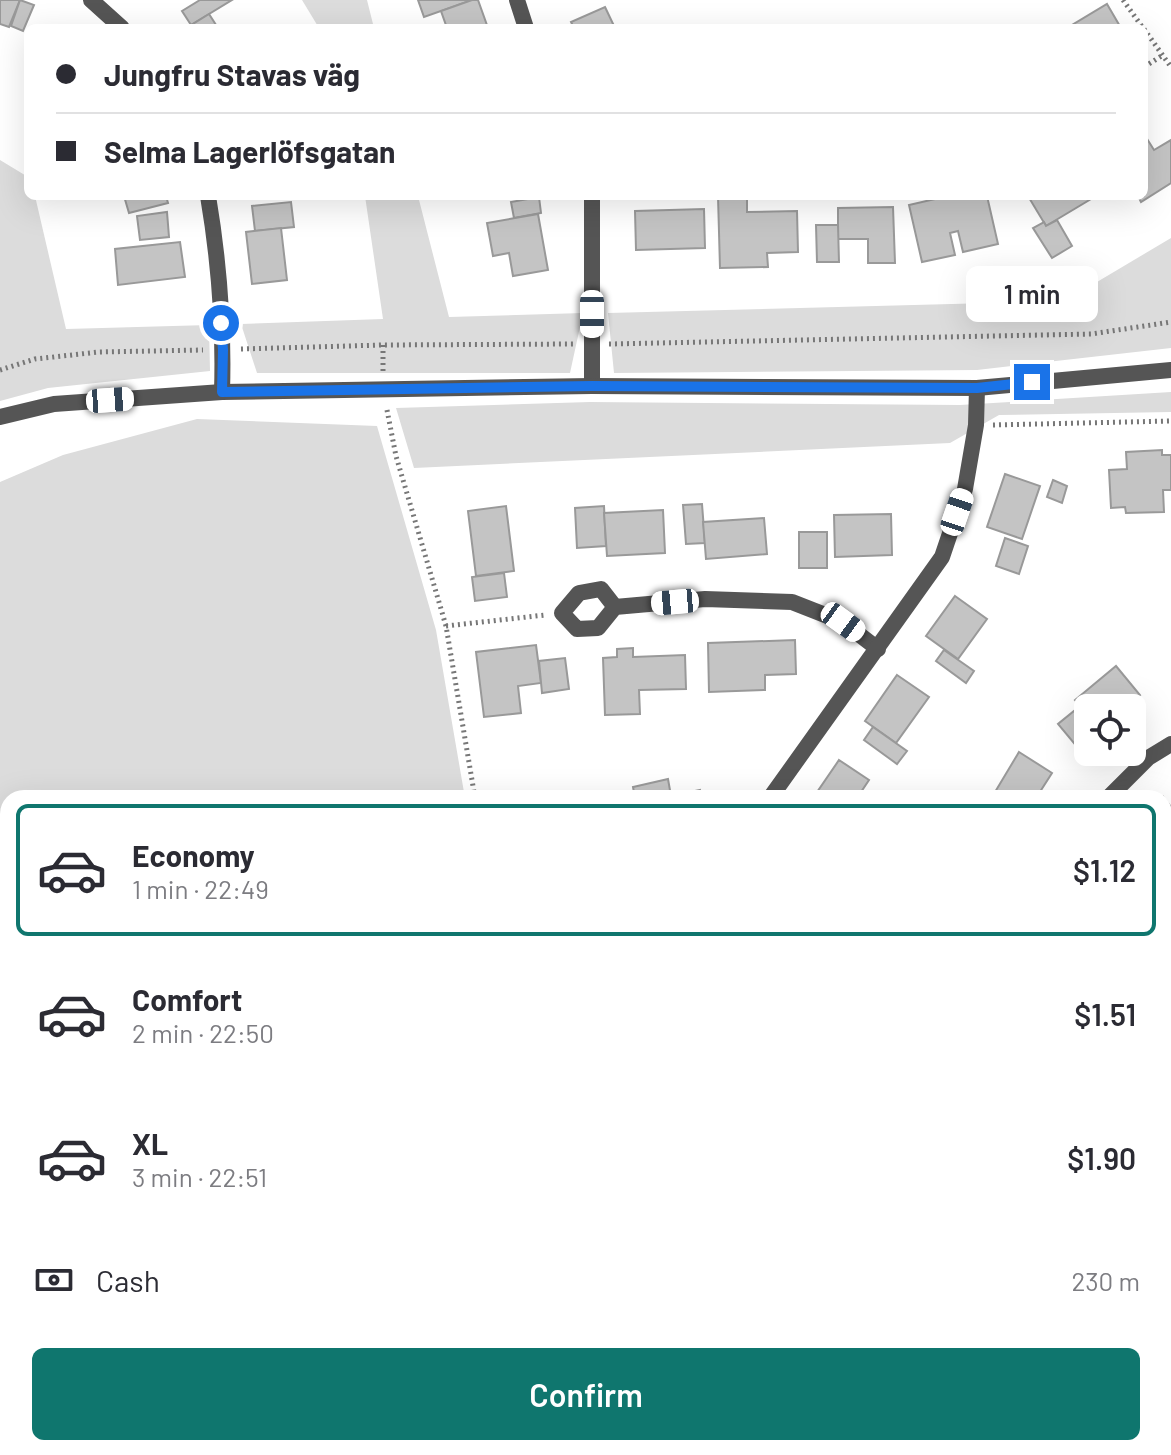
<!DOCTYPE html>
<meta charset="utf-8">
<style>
:root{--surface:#fff;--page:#f7f7f7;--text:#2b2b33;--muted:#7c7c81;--line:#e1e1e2;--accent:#0f766e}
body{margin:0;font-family:Barlow,sans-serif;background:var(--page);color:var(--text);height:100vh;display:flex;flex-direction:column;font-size:30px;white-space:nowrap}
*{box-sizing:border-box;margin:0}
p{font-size:26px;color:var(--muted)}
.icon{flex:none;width:44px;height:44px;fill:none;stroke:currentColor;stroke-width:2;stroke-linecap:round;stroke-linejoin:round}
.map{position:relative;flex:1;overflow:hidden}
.sheet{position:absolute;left:0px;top:790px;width:1172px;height:666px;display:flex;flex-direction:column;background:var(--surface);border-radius:24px 24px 0 0;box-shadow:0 8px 32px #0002}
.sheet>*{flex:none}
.guide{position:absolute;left:24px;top:24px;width:1124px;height:176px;border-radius:12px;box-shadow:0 8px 32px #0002;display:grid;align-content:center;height:176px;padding:0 32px;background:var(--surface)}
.fabs{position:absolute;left:1074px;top:694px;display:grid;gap:16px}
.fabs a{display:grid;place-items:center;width:72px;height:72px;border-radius:12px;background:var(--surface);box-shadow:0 8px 32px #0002;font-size:40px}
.end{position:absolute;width:36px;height:36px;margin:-18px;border:10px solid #1a73e8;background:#fff;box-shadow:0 0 0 4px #fff}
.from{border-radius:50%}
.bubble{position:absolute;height:56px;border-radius:12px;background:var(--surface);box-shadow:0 8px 32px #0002;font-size:26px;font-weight:600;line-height:56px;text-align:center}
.car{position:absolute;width:24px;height:48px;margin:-24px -12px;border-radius:10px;box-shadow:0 0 6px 2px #0007;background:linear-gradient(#fff 24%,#345 0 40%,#fff 0 76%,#345 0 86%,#fff 0)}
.guide b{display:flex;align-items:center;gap:28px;height:76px;font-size:30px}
.guide b+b{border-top:2px solid var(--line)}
.guide i{width:20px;height:20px;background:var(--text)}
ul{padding:14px 0 0;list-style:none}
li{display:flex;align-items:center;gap:24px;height:132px;margin:0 16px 12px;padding:0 16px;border:4px solid transparent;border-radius:12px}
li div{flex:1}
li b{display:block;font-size:30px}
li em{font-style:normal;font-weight:600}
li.selected{border-color:var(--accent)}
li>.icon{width:72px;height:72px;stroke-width:1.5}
.pay{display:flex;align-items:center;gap:20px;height:88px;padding:0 32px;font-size:30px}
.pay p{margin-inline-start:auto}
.action{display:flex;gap:16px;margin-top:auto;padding:16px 32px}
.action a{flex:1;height:92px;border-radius:12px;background:var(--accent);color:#fff;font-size:32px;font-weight:600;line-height:92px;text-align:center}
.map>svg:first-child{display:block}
.green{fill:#dcdcdc}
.building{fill:#c4c4c4;stroke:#999;stroke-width:2}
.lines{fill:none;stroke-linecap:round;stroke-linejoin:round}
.path{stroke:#777;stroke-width:5;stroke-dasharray:2 4;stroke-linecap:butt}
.minor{stroke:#555;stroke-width:16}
.route{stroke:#1a73e8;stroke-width:10}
</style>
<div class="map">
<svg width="1171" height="1455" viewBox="0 0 1171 1455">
<rect width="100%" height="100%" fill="#fff"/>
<g class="green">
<path d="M302 0H367L374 28H319Z"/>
<path d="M0 160 28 177V196H35L66 329 209 325 210 371 48 388 0 401Z"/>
<path d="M365 196H418L449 317 583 313 570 373H257L241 324 383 319Z"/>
<path d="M1171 238V348L977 370 614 373 608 313 1065 301Z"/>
<path d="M1171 392V412L999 415 950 443 414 468 396 408 590 402 960 405Z"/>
<path d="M197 419 377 426 436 630 465 798H8V952H0V482L63 455Z"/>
<path d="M1171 1004V1455H472V1448H1164V1017Z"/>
<path d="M8 1310V1423L0 1425V1312Z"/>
</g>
<g class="building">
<path d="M0 0H20L9 27 0 24Z"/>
<path d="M20 0 34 5 23 31 11 26Z"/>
<path d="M200 0H232L191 25 182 11Z"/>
<path d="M418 0H472L424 17Z"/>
<path d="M472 0H478L488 28H447L441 11Z"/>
<path d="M1107 4 1121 28H1067Z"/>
<path d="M605 7 615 28H574L571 22Z"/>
<path d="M209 14 218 28H185L191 25Z"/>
<path d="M1144 134 1154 150 1171 140V183L1141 202 1138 196H1144Z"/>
<path d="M124 196H166L168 203 129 213Z"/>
<path d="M718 196H747V212L797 211 798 252 767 253 768 267 720 268Z"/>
<path d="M948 196H987L998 244 963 252 958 231 950 233 955 255 922 262 909 205Z"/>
<path d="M1028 196H1096L1046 226Z"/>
<path d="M539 197 541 213 514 218 511 202Z"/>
<path d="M291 202 294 227 255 231 252 206Z"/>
<path d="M893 207 895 263H868V239H838V208Z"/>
<path d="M704 209 705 248 636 250 635 211Z"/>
<path d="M167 212 169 237 140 240 137 216Z"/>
<path d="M538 214 548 270 513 276 509 253 493 256 487 223Z"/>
<path d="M1057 220 1072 246 1052 258 1033 228 1044 222 1046 226Z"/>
<path d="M816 225H838L839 262H817Z"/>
<path d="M281 228 287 280 252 284 246 232Z"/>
<path d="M180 242 185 277 118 285 115 249Z"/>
<path d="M1162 450V455H1171V490H1163L1164 512 1126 513 1125 507 1111 508 1109 470 1127 469 1126 452Z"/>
<path d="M1005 474 1040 486 1022 539 987 527Z"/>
<path d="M1053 480 1067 486 1062 503 1047 497Z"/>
<path d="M702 504 705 543 686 544 683 505Z"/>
<path d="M506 506 514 571 476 576 468 511Z"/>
<path d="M604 506 606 546 577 548 575 508Z"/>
<path d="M663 510 665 553 607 556 604 513Z"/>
<path d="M891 514 892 555 835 557 834 515Z"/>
<path d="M764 518 767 554 706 559 703 522Z"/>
<rect x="799" y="532" width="28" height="36"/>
<path d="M1005 538 1028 546 1019 574 996 566Z"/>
<path d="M504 573 507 597 475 601 472 577Z"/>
<path d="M955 596 987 619 958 659 926 636Z"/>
<path d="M795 640 796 674 765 675V690L709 692 708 643Z"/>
<path d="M536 645 541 683 518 686 521 713 484 717 476 652Z"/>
<path d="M633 648V657L685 655 686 689 639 690 640 714 605 715 603 658 617 657V649Z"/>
<path d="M944 650 974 671 966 683 936 661Z"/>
<path d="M565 658 569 689 542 693 539 661Z"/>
<path d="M1116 666 1140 695 1124 708H1088V715L1075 700Z"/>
<path d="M897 675 929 697 896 743 865 721Z"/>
<path d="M1074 711 1088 727V751L1083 754 1058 724Z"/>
<path d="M873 727 907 751 897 764 864 740Z"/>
<path d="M1019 752 1052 773 1036 798H994L992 797Z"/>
<path d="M839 760 869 780 857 798H813Z"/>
<path d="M668 779 671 796 700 790 702 798H635L633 787Z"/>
<path d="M1164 798 1171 807V826L1164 832Z"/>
<path d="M0 1033 8 1034 7 1090 0 1089Z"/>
<path d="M8 1176V1218L0 1220V1178Z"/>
<path d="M182 1448H222L224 1455H184Z"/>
<path d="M247 1448H284L286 1455H249Z"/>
<path d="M312 1448H351L353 1455H314Z"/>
<path d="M364 1448H407L409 1455H356L355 1451Z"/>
</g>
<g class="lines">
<g class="path">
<path d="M1123 0 1143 28"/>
<path d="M1144 29 1171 67"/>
<path d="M1144 67 1163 55"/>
<path d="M609 344 1091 334 1171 322"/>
<path d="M383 345V372"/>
<path d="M241 349 383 345 575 344"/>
<path d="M0 370 35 359 99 352 203 350"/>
<path d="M387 410 396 456 446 626 475 798"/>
<path d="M993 425 1171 421"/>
<path d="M446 626 545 615"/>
<path d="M1164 1133 1171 1129"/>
<path d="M1164 1182 1171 1185"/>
<path d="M1164 1368 1171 1367"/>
<path d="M0 1406 8 1405"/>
<path d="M502 1455 508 1448"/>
<path d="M888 1455 891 1448"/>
</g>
<g class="minor">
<path d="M91 0 122 28"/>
<path d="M517 0 526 28"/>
<path d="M208 196C219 261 224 326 222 392"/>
<path d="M592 196V386"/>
<path d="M0 417 54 404 222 392 592 386 977 388 1171 370"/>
<path d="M615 607 601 589 579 593 562 613 577 629 598 628 615 607 705 599 792 602 843 622 878 649"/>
<path d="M770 798 942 557 965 489 976 425 977 388"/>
<path d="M1108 798 1148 758 1171 744"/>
<path d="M0 1138 8 1139"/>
</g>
</g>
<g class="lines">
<path class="route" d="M221 323 223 350 222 392 592 386 977 388 1032 382"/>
</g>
</svg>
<div class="fabs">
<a><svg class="icon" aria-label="locate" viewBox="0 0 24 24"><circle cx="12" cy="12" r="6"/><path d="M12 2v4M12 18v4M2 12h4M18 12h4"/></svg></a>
</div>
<i class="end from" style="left:221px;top:323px"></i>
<i class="end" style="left:1032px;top:382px"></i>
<div class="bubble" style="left:966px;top:266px;width:132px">1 min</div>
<i class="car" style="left:592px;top:314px;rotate:180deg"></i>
<i class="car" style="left:110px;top:400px;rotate:86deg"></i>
<i class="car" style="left:957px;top:512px;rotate:19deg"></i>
<i class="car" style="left:675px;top:602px;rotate:265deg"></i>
<i class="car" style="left:843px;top:622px;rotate:126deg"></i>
<div class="guide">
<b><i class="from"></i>Jungfru Stavas väg</b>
<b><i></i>Selma Lagerlöfsgatan</b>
</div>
<section class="sheet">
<ul>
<li class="selected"><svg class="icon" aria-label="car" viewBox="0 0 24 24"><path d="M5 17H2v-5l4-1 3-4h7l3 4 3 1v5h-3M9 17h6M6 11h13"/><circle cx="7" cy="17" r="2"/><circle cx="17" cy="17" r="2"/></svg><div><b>Economy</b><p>1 min · 22:49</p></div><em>$1.12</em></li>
<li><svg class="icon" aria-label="car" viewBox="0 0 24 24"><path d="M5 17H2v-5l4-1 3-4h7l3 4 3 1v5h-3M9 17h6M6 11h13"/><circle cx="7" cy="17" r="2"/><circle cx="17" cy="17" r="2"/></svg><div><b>Comfort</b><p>2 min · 22:50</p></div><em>$1.51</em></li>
<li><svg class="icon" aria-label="car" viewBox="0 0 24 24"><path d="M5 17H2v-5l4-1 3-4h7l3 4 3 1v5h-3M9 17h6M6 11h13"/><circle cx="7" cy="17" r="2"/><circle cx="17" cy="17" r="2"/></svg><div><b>XL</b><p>3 min · 22:51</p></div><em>$1.90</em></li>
</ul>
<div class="pay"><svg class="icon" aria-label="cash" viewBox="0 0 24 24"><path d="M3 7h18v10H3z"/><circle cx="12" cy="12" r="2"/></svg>Cash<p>230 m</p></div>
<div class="action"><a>Confirm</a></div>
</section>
</div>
